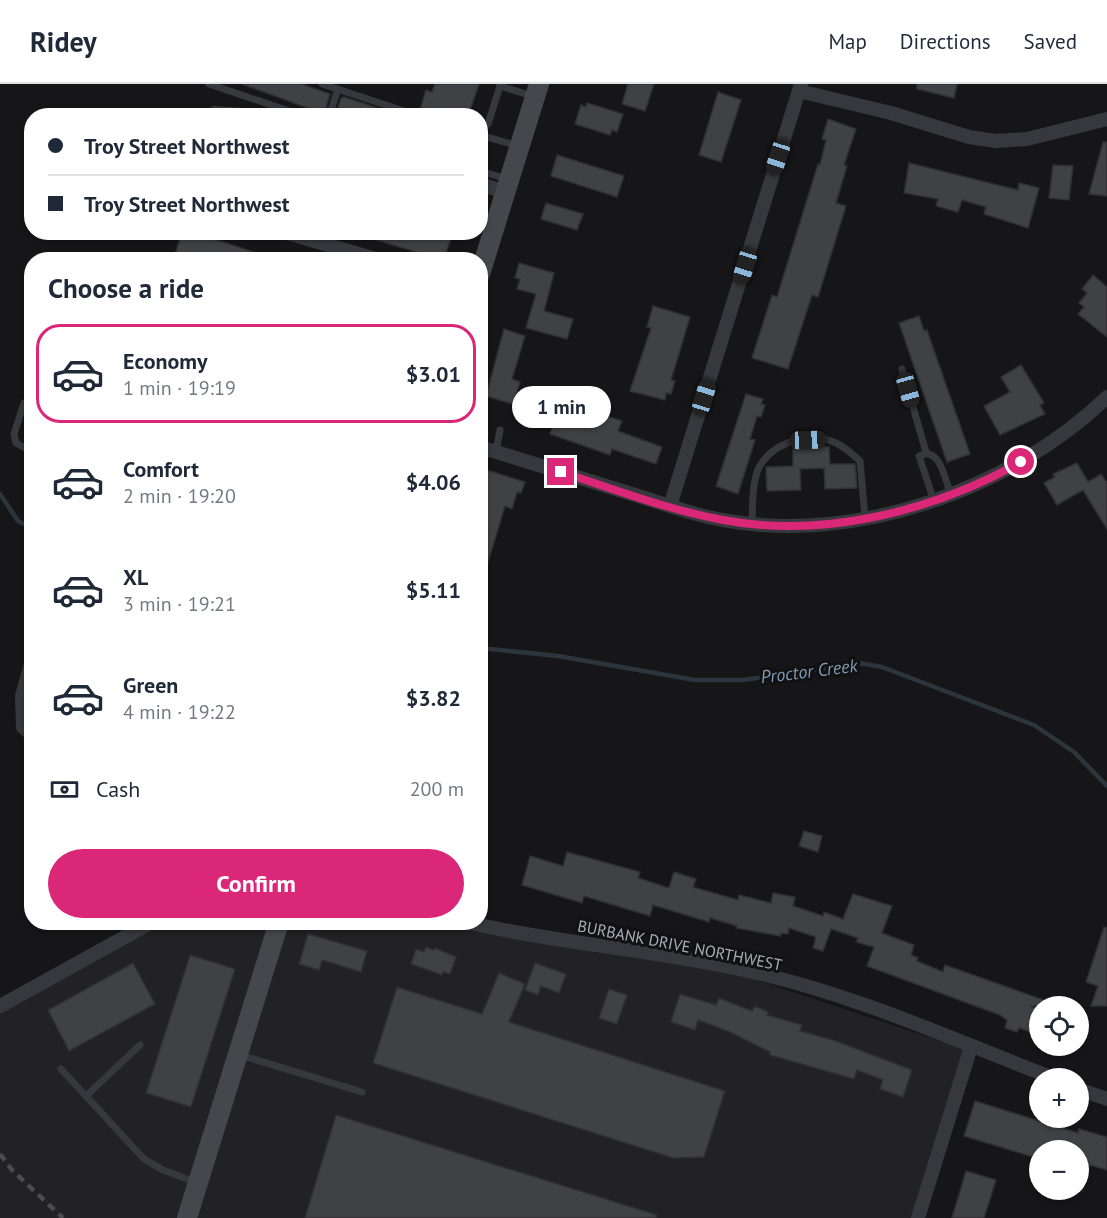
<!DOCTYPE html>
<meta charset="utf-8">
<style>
:root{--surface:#fff;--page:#f6f6f7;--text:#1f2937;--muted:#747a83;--line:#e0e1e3;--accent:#db2777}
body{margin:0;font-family:"PT Sans",sans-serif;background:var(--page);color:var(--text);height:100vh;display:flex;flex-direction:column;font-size:22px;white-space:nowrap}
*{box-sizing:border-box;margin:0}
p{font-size:20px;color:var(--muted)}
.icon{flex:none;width:33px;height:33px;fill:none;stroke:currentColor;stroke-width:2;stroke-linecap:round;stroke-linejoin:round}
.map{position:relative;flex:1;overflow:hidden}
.sheet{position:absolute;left:24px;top:168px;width:464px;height:678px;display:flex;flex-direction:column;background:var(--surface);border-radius:24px;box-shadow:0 2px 4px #0004}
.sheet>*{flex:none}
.guide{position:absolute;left:24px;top:24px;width:464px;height:132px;border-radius:24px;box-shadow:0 2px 4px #0004;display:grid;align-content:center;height:132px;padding:0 24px;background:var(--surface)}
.fabs{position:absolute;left:1029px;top:912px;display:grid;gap:12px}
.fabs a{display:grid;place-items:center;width:60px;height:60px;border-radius:50%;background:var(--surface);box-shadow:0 2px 4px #0004;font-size:30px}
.end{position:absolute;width:27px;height:27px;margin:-14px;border:8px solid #db2777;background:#fff;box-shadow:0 0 0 3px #fff}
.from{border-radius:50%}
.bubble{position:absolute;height:42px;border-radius:21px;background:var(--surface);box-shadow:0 2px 4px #0004;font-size:20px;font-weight:600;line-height:42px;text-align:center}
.car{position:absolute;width:18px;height:36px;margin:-18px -9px;border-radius:8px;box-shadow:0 0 4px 2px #0007;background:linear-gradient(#222 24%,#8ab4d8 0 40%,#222 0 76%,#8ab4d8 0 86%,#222 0)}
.guide b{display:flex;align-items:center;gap:21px;height:57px;font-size:22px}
.guide b+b{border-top:2px solid var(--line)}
.guide i{width:15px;height:15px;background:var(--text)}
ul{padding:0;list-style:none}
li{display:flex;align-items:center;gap:18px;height:99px;margin:0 12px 9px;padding:0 12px;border:3px solid transparent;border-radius:24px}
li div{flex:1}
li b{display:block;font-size:22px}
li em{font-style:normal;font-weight:600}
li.selected{border-color:var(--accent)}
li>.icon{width:54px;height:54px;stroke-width:1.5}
h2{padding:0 24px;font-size:27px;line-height:72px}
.pay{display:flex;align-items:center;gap:15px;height:66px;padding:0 24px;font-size:22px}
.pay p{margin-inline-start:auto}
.button{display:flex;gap:12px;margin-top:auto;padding:12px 24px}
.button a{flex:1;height:69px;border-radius:36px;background:var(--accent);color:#fff;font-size:24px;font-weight:600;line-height:69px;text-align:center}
header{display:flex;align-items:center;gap:36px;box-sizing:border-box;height:84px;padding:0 30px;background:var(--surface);border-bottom:2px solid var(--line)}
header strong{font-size:28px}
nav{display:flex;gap:33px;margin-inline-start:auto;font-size:21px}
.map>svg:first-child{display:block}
.built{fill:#222225}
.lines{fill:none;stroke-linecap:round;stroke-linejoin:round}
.stream{stroke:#2c353c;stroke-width:4.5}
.building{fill:#404145;stroke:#303034;stroke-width:1.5}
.service{stroke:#37383d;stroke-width:7}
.minor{stroke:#37383d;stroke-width:14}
.secondary{stroke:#45474d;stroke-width:20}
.rail{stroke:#4a4c52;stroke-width:4.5;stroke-dasharray:8 6;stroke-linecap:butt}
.route{stroke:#db2777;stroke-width:8}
.labels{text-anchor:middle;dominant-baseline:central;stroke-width:6;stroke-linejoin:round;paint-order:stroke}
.street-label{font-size:16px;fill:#a8adb8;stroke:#111113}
.water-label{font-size:18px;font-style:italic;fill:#7f9bb3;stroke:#111113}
</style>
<header>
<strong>Ridey</strong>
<nav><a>Map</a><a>Directions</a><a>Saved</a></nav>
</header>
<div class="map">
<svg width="1107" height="1134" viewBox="0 0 1107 1134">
<rect width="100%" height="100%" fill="#161618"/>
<path class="built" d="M160 839H471L727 886 970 967 913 1134H0V924Z"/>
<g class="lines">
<g class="stream">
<path d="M0 410 18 437 32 444"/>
<path d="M480 564 558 572 695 596H743L859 579 882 583 1034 641 1074 668 1107 702"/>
</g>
</g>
<g class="building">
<path d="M242 0H302L330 10 324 30Z"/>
<path d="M435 0H479L468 32 450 27 449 32H425L420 26 426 6 432 8Z"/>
<path d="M628 0H654L645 27 622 20Z"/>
<path d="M917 0H957L954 14 917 5Z"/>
<path d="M718 8 741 16 721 78 699 71Z"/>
<path d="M344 13 393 29V32H335L341 14Z"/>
<path d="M587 19 623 30 617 48 612 46 610 51 575 40 581 21 586 23Z"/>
<path d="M828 35 856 45 844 81 847 82 836 119 846 122 818 213 812 211 788 285 752 274 772 211 777 213 818 80 820 81 826 56 822 55Z"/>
<path d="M1103 58H1107V112L1089 110Z"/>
<path d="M557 71 624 92 617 113 551 92Z"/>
<path d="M909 79 1018 106 1019 99 1039 104 1028 144 984 130 986 123 962 116 958 128 936 122 938 115 904 109Z"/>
<path d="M1053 81 1073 82 1069 116 1049 114Z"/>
<path d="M546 119 583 130 577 146 541 135Z"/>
<path d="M182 148H192L269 173 268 176H190L175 171Z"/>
<path d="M363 148H428L451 155 443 176 363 152Z"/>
<path d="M519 179 554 189 544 227 573 235 567 255 526 244 536 210 517 205 520 195 515 194Z"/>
<path d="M1093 191 1107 203V253L1078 230 1084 223 1079 219 1087 209 1082 205Z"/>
<path d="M653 222 690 233 671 296 675 297 671 310 666 309 665 316 630 307 651 244 647 243Z"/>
<path d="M919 232 924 247 927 246 970 370 947 378 899 239Z"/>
<path d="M504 245 525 252 512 295 520 298 513 320 486 312Z"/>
<path d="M1021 281 1044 319 1040 321 1045 330 1000 351 984 322 1010 308 1001 293Z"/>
<path d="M746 310 763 315 761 320 765 321 761 333 757 332 750 355 755 356 738 410 716 402Z"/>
<path d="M561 318 622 337 618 347 662 363 656 380 612 365 610 371 550 350Z"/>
<path d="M814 360 829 363 830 380H855L857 404 825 405 824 384 800 385 801 406 767 407 766 383 793 382V363Z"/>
<path d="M1077 379 1088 398 1101 390 1107 399V445L1083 406 1057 421 1044 399 1055 393 1053 390Z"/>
<path d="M480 384 525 398 521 409 517 408 512 425 505 422 482 498H480Z"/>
<path d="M804 747 822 752 818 768 799 762Z"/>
<path d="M567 768 640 788 638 794 669 804 674 788 696 795 693 803 738 816 739 811 771 819 773 809 795 813 793 822 823 832 824 828 843 835 853 810 892 822 882 849 914 861 911 871 918 874 917 877 943 888 945 881 1055 920V922H1030L1040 926V951L1019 944 1017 948 1005 944 1007 936 1000 931 867 882 874 863 856 858 858 854 831 845 823 867 813 864 816 853 789 844 788 850 781 849V852L736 844 737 842 710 834 709 838 653 821 650 832 584 812 582 819 522 801 530 772 563 782Z"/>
<path d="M1104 843 1107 844V922H1091L1098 902 1086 898Z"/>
<path d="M308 850 367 867 361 888 322 876 319 886 299 880Z"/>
<path d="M426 863 434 866 435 864 456 873 450 890 443 888 442 891 411 880 416 865 424 868Z"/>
<path d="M190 871 235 885 191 1023 146 1009Z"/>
<path d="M133 879 155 920 69 967 48 926Z"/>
<path d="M535 879 566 890 559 909 541 902 538 911 525 906Z"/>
<path d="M499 889 525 900 509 938 725 1007 704 1073 673 1074 373 979 397 903 482 930Z"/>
<path d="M609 905 627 911 617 940 599 934Z"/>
<path d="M680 910 716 921 719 914 752 927 755 922 768 928 767 931 802 941 800 947 833 956 912 986 903 1013 880 1005 883 996 857 986 854 995 770 971V968L730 948 698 936 695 946 671 938Z"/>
<path d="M975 1017 1078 1049 1079 1045 1107 1053V1086L1090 1081 1082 1107 1078 1106V1066H1040V1075L964 1052Z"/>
<path d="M336 1031 657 1131 656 1134H305Z"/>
<path d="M966 1087 996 1096 984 1134H952Z"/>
</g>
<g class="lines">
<g class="service">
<path d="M209 0 304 32"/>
<path d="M322 0 419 32"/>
<path d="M500 0V2L532 12"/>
<path d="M329 32 338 5"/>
<path d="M488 40 500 2"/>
<path d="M480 51 518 62"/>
<path d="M480 87 507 95"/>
<path d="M902 285 926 368"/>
<path d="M24 319 14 350 16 359 32 368"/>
<path d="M496 368 500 346"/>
<path d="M934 417 919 372C940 361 945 396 951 411"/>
<path d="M752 439C753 421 751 392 763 377 780 355 814 348 838 360 846 364 853 371 860 377L865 433"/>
<path d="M240 971 362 1008"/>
<path d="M61 985 144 1075 163 1086 195 1098"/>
<path d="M86 1012 140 961"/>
</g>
<g class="minor">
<path d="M799 7 891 29 969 53 996 57 1027 55 1107 35"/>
<path d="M213 32 215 29 256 32"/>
<path d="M480 100 505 108"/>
<path d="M284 148 379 176"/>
<path d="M480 363C531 379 581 394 632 410 662 419 692 431 723 436 855 461 1012 405 1107 313"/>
<path d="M670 422 801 0"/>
<path d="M32 576 22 612 23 643 32 651"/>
<path d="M466 838C560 860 658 866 753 888 856 911 954 956 1053 994"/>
<path d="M0 922 152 838"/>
<path d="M1078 1005 1107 1015"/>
<path d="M918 1134 971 963"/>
</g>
<g class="secondary">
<path d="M480 190 539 0"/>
<path d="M187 1134 279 838"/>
</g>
<path class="rail" d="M0 1070 12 1086 63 1134"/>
</g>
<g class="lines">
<path class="route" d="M561 388C614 405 668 426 723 436 823 455 934 427 1021 378"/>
</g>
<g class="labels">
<g class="street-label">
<text transform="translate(680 861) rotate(11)">BURBANK DRIVE NORTHWEST</text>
</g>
<g class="water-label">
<text transform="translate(809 587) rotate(-7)">Proctor Creek</text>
</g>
</g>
</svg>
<div class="fabs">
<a><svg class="icon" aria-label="locate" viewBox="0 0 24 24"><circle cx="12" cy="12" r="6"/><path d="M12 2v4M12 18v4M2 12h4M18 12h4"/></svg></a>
<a>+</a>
<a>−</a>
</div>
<i class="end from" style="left:1021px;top:378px"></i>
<i class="end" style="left:561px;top:388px"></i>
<div class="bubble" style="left:512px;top:302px;width:99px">1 min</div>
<i class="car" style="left:778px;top:73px;rotate:198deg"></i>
<i class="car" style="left:745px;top:182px;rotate:197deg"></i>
<i class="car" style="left:908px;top:306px;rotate:164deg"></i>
<i class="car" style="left:704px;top:313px;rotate:17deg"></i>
<i class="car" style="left:808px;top:356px;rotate:88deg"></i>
<div class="guide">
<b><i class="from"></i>Troy Street Northwest</b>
<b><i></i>Troy Street Northwest</b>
</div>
<section class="sheet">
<h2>Choose a ride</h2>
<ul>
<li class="selected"><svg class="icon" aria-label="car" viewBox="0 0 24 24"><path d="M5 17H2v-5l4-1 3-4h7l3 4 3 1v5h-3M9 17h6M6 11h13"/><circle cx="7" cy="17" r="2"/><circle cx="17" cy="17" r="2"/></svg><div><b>Economy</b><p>1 min · 19:19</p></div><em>$3.01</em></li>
<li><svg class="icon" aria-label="car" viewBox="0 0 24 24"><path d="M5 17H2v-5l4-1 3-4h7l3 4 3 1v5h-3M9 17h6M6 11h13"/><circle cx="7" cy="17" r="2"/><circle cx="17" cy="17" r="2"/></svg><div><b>Comfort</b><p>2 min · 19:20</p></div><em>$4.06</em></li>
<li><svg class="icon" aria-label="car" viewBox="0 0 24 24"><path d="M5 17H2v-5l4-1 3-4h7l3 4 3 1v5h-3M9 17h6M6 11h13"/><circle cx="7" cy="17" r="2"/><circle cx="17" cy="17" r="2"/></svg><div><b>XL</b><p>3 min · 19:21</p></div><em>$5.11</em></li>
<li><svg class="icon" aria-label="car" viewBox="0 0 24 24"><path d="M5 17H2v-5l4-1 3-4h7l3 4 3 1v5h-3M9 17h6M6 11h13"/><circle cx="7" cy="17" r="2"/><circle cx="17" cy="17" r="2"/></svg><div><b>Green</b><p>4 min · 19:22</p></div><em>$3.82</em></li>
</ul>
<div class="pay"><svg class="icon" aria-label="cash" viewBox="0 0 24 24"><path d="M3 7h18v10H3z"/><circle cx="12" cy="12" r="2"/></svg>Cash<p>200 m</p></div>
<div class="button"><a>Confirm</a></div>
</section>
</div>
